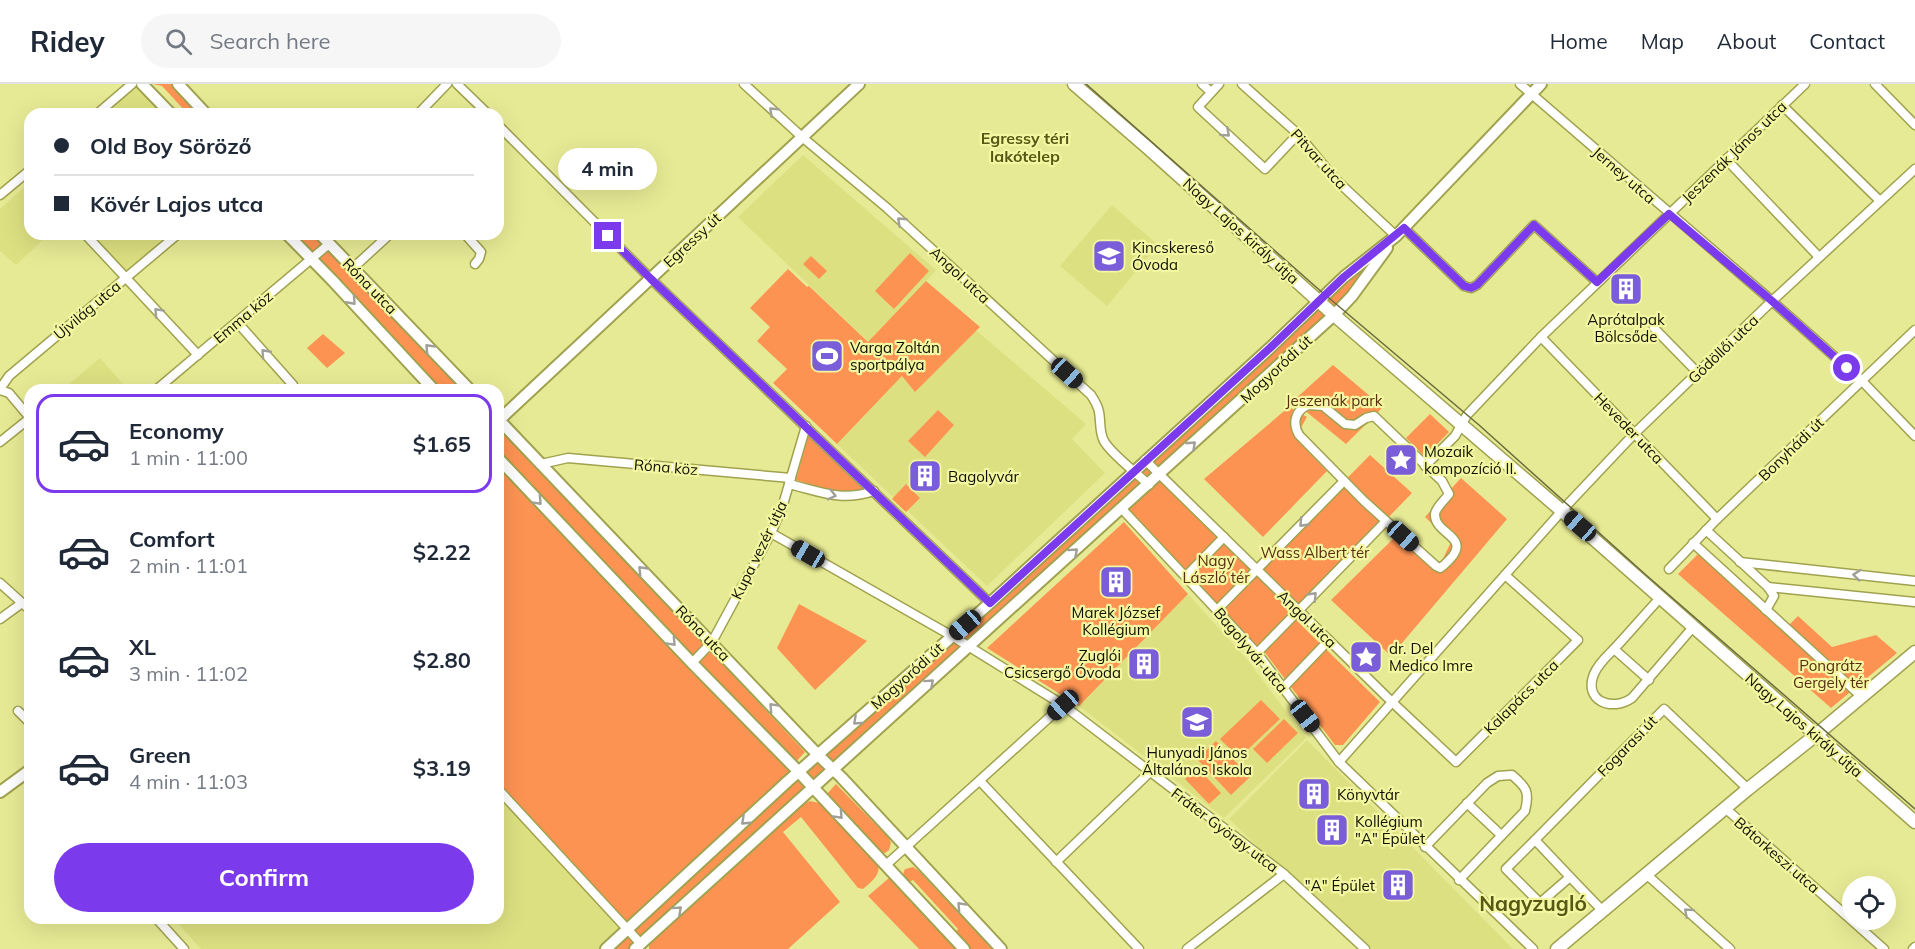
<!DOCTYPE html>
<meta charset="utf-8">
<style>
:root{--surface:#fff;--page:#f6f6f7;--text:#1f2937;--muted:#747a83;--line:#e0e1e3;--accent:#7c3aed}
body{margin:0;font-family:Mulish,sans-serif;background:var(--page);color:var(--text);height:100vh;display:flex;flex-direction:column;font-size:22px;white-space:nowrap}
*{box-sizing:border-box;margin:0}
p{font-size:20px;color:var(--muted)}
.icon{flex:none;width:33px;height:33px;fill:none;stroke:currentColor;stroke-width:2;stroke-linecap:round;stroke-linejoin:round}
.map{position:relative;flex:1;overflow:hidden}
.details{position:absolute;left:24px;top:300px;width:480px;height:540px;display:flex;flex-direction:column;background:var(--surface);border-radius:18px;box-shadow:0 6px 24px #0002}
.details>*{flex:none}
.guide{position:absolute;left:24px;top:24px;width:480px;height:132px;border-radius:18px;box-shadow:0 6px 24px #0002;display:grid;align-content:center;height:132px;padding:0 30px;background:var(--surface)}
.buttons{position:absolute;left:1842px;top:792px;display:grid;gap:12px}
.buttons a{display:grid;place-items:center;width:54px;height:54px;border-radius:50%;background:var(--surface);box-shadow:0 6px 24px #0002;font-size:30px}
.end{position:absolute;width:27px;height:27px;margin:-14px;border:8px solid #7c3aed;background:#fff;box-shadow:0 0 0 3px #fff}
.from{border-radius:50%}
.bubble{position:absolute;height:42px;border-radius:21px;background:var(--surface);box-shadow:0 6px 24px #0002;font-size:20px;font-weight:700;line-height:42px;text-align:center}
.car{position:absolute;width:18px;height:36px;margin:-18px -9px;border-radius:8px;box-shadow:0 0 4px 2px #0007;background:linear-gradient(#222 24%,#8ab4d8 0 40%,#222 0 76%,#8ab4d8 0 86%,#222 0)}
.guide b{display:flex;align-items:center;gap:21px;height:57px;font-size:22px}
.guide b+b{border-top:2px solid var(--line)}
.guide i{width:15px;height:15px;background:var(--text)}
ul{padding:10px 0 0;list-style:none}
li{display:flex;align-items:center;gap:18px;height:99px;margin:0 12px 9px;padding:0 18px;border:3px solid transparent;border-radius:18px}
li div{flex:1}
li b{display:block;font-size:22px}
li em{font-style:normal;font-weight:700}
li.current{border-color:var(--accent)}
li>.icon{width:54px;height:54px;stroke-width:1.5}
.primary-button{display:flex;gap:12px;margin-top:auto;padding:12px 30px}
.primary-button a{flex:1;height:69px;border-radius:36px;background:var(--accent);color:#fff;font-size:24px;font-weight:700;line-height:69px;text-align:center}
header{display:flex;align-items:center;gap:36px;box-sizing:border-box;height:84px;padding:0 30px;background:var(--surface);border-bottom:2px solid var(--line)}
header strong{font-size:28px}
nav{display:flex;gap:33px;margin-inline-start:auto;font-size:21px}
.search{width:420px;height:54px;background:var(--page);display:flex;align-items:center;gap:15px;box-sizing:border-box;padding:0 21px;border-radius:33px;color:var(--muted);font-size:22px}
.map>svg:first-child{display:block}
.built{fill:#dde081}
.green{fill:#fd9353}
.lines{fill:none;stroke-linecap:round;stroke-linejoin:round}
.minor-casing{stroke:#a0a24e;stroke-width:11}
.tertiary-casing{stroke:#a0a24e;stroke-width:14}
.secondary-casing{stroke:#a0a24e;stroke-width:15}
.minor{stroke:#fff;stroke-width:8}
.tertiary{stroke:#fff;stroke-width:10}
.secondary{stroke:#fff;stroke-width:12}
.tram{stroke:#6b6c3e;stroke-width:1.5}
.oneway{stroke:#a0a099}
.route{stroke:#7c3aed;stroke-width:8}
.labels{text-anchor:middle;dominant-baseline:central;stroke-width:4.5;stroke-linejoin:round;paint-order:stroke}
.street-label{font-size:15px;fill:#110;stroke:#f4f7a1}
.poi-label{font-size:15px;fill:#110;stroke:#f4f7a1;text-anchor:start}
.park-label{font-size:15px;fill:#592d10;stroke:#f4f7a1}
.neighbourhood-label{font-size:16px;font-weight:bold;fill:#575815;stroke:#f4f7a1}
.district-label{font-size:21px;font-weight:bold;fill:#575815;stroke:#f4f7a1}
</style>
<header>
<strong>Ridey</strong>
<div class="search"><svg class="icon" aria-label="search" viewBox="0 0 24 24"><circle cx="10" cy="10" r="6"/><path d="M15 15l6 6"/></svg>Search here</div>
<nav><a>Home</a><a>Map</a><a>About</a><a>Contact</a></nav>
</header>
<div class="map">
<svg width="1915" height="865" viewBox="0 0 1915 865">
<rect width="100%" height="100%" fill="#e7ea94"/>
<g class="built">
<path d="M134 0H140L169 30H98Z"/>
<path d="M803 71 936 186 923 201 1086 340 1072 355 1105 389 987 502 837 360 903 291 738 133Z"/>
<path d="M29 99 30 150H49L16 181 0 167V125Z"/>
<path d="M1112 121 1158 161 1107 222 1060 182Z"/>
<path d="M88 150H175L126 191Z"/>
<path d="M100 274 128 306H62Z"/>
<path d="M1188 510 1249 578 1306 654 1224 734 1079 622Z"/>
<path d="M1307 656 1513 865H1364L1229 735Z"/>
<path d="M498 708 626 846 604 865H201L173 834H498Z"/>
</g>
<g class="green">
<path d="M153 0H172L200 30H188L162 2Z"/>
<path d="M294 150H314L462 306H440Z"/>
<path d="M1396 152 1352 212 635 865H606L627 845 498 705V374L799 688Z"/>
<path d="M910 169 929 187 894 225 875 207Z"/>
<path d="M811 172 827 187 819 195 803 180Z"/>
<path d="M788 185 807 203 809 202 868 258 926 197 980 243 915 308 902 292 837 360 773 299 787 285 757 257 770 243 750 224Z"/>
<path d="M323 250 345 269 327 284 307 264Z"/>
<path d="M1333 281 1383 323 1346 360 1293 317Z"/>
<path d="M1289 323 1307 333 1295 354 1327 387 1263 453 1204 395Z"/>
<path d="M938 326 954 341 925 373 908 357Z"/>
<path d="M1430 330 1449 348 1425 373 1406 354Z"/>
<path d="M506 350 805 668 795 679 498 366V356Z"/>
<path d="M808 351 867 405C843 414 820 403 796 396Z"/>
<path d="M1370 371 1412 409 1257 569 1217 526Z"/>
<path d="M1161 394 1254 485 1217 524 1127 426Z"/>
<path d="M1461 394 1507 435 1391 572 1331 516 1395 453 1439 483 1451 458 1425 433Z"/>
<path d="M906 400 920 414 906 428 892 415Z"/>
<path d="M1124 438 1188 510 1079 622 987 564Z"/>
<path d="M1704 464 1789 541 1798 532 1832 563 1876 551 1897 569 1831 624 1678 490Z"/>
<path d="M799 520 867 557 815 606 777 564Z"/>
<path d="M1294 534 1380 618 1343 661H1335L1263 566Z"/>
<path d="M1261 616 1280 635 1239 674 1220 655Z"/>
<path d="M1284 635 1298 649 1267 679 1253 665Z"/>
<path d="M1216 657 1250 693 1231 711 1197 675Z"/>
<path d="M1197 683 1221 709 1209 720 1185 695Z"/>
<path d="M836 700 889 754 891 759 889 766 885 769 877 767 826 711Z"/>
<path d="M810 717 819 719 878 780C881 791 871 798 863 805L858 804 801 733 783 748 840 818 788 865H649V860L798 723Z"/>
<path d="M913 783 919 787 992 865H966L953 851 958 845 913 796 908 799C903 794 902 791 905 785Z"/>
<path d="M889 794 956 865H919L868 812Z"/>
</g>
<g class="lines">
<g class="minor-casing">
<g id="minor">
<path d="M457 0 488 30"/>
<path d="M744 0 802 53 887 124 1091 311C1095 317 1098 322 1099 328 1101 338 1099 348 1104 357 1111 370 1137 389 1149 401"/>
<path d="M1202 0 1211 8"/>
<path d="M1219 0 1198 23 1265 85 1298 50"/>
<path d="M1242 0 1298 50 1334 94 1396 152"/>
<path d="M1520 0 1772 217 1862 297 1915 352"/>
<path d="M1875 0 1915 41"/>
<path d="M1782 21 1880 117"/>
<path d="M97 30 132 0"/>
<path d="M418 30 447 0"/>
<path d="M498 41 651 195 990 519"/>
<path d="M1726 75 1819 173"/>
<path d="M0 111 30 86"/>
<path d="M1404 144 1464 202 1471 204 1477 201 1534 141 1597 198"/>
<path d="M85 150 198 271"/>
<path d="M465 150 481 168 479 175 475 180"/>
<path d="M353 184 390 150"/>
<path d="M237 238 293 301 287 306"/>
<path d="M1654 244 1698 289"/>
<path d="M1541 253 1717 435"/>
<path d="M0 305 9 292 178 150"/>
<path d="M0 306 9 309 30 334"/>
<path d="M156 306 329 160"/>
<path d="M1308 321 1323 322 1345 340 1355 341 1366 334 1374 332 1442 397 1449 410C1445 416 1436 423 1435 430 1434 450 1470 452 1451 474 1447 478 1445 481 1440 484L1436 482 1364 417 1299 351C1292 339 1295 327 1308 321Z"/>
<path d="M0 358 30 334"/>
<path d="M1145 376 1392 618 1456 678 1578 556 1505 491"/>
<path d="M541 380 568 374 791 394"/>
<path d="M1425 382 1455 352 1467 331 1541 253 1805 0"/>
<path d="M789 400C822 408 841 418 874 407"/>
<path d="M1122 425 1257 569 1339 678 1533 865"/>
<path d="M1706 446 1768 503 1774 512 1766 526"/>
<path d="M771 449 952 552 1063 621 1284 790 1365 865"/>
<path d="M1693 459 1862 613"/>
<path d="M1740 478 1915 497"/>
<path d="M1669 485 1717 435 1915 246"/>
<path d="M1186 492 1224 453"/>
<path d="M0 499 30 526"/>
<path d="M1768 503 1915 518"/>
<path d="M1661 513C1645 530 1630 548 1614 565 1607 572 1598 580 1594 590 1583 617 1612 628 1632 614L1694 542"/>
<path d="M1217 526 1344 397"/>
<path d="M0 535 22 519"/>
<path d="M1614 565 1649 596"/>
<path d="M1257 569 1386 437"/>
<path d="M692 579 712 558 771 449 782 424 806 342"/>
<path d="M1283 604 1329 556"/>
<path d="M18 627 30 639"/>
<path d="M1339 678 1568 420 1635 349 1772 217 1915 85"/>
<path d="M980 697 1139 865"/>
<path d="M498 705 641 860"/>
<path d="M1467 719 1501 751"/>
<path d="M1725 724 1884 865"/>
<path d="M1535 756 1664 625 1748 705"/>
<path d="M1425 763 1487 699 1498 692 1512 691C1526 703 1530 707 1525 727L1459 796"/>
<path d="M1056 778 1150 688"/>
<path d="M886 781 1063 621"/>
<path d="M1646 790 1730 865"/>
<path d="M1570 793 1540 819 1506 785 1535 756C1557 779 1579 803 1602 826"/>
<path d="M156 834 184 865"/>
<path d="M1187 865 1284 790"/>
<path d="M1913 865 1915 863"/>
</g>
</g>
<g class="tertiary-casing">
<g id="tertiary">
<path d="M142 0 171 30"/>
<path d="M178 0 206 30"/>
<path d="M287 150 333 197 434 306"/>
<path d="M320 150 470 306"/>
<path d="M498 335 818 671 841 693 1001 865"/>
<path d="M498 337 859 0"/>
<path d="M498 374 692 579 795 684 964 865"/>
<path d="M0 708 30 686"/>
<path d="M606 865 788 697 990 519 1270 264 1344 193 1396 152 1541 0"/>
<path d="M635 865 1334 231 1352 212 1387 164"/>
</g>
</g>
<g class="secondary-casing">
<g id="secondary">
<path d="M1074 0 1148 64 1334 231 1562 427 1915 738"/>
<path d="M1557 865 1748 705 1816 651 1915 568"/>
</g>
</g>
<use href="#minor" class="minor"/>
<use href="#tertiary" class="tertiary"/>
<use href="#secondary" class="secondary"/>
<path class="tram" d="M1086 0 1316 203 1479 341 1646 491 1915 725"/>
</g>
<defs><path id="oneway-chevron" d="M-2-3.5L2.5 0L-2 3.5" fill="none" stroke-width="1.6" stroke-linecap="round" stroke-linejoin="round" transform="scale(1.5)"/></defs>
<g class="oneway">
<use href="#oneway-chevron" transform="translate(773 27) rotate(-137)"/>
<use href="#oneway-chevron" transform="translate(1226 49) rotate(42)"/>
<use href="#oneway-chevron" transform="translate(901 137) rotate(-137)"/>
<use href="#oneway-chevron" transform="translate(352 217) rotate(48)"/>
<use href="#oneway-chevron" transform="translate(158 228) rotate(-133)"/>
<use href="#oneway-chevron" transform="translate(429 264) rotate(-134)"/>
<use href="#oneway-chevron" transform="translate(265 269) rotate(-132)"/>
<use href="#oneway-chevron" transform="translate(1192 361) rotate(-43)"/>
<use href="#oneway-chevron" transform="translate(832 411) rotate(14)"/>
<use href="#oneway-chevron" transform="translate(538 417) rotate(47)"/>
<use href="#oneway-chevron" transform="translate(1303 439) rotate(134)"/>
<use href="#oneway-chevron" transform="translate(1074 468) rotate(-42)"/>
<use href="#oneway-chevron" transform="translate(642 486) rotate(-134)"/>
<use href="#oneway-chevron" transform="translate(1857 491) rotate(-174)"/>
<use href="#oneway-chevron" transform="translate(1313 512) rotate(-46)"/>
<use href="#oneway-chevron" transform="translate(672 558) rotate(47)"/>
<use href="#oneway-chevron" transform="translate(930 599) rotate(-42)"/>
<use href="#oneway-chevron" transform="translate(773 623) rotate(-133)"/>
<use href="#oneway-chevron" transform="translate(857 637) rotate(138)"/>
<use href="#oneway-chevron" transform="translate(839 731) rotate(47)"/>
<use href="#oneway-chevron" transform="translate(745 737) rotate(137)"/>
<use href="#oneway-chevron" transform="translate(961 822) rotate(-133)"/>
<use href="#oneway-chevron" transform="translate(678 826) rotate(-42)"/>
<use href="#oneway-chevron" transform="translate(1688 828) rotate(-138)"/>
</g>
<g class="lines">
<path class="route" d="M608 152 651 195 990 519 1270 264 1344 193 1404 144 1464 202 1471 204 1477 201 1534 141 1597 198 1669 130 1772 217 1847 284"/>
</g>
<defs>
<g id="school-square" transform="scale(1.725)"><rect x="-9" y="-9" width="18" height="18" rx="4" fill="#7a5dd8" stroke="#f4f7a1"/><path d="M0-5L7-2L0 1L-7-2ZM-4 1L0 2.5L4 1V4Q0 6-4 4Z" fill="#fff"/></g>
<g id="building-square" transform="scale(1.725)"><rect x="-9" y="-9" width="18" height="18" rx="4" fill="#7a5dd8" stroke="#f4f7a1"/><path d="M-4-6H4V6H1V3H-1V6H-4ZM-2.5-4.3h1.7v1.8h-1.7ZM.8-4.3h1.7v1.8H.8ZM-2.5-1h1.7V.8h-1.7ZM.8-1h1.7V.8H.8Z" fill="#fff"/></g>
<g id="stadium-square" transform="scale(1.725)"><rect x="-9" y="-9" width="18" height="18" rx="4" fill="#7a5dd8" stroke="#f4f7a1"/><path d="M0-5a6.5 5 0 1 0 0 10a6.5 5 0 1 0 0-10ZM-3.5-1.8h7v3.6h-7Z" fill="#fff"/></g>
<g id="sight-square" transform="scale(1.725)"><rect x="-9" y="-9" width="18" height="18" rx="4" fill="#7a5dd8" stroke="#f4f7a1"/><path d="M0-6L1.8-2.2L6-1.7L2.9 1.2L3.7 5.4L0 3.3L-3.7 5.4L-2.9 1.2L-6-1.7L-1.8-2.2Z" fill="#fff"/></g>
</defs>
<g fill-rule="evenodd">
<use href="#school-square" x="1109" y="172"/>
<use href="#building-square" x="1626" y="205"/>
<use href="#stadium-square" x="827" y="272"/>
<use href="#sight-square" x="1401" y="376"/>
<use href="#building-square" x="925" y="392"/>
<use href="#building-square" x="1116" y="498"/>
<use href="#sight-square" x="1366" y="573"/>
<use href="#building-square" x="1144" y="580"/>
<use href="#school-square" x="1197" y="638"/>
<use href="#building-square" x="1314" y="710"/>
<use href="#building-square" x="1332" y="746"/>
<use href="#building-square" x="1398" y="801"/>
</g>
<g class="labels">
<g class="street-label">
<text transform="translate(1734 68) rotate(-44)">Jeszenák János utca</text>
<text transform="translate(1319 75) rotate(48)">Pitvar utca</text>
<text transform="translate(1624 91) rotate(41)">Jerney utca</text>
<text transform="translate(1241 147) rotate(42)">Nagy Lajos király útja</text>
<text transform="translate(692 156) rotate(-43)">Egressy út</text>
<text transform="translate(960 191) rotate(43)">Angol utca</text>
<text transform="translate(370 202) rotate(46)">Róna utca</text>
<text transform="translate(87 226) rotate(-40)">Újvilág utca</text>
<text transform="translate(243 233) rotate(-40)">Emma köz</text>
<text transform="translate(1723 265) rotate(-44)">Gödöllői utca</text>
<text transform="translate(1276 285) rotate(-43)">Mogyoródi út</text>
<text transform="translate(1629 344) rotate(46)">Heveder utca</text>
<text transform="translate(1791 365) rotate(-44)">Bonyhádi út</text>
<text transform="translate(666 383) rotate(5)">Róna köz</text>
<text transform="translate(759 466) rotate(-64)">Kupa vezér útja</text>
<text transform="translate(1307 535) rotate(44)">Angol utca</text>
<text transform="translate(703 549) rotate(46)">Róna utca</text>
<text transform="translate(1251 566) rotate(50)">Bagolyvár utca</text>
<text transform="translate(907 592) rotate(-42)">Mogyoródi út</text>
<text transform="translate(1521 613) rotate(-45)">Kalapács utca</text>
<text transform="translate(1804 641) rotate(41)">Nagy Lajos király útja</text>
<text transform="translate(1627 662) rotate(-46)">Fogarasi út</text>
<text transform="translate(1225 746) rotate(37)">Fráter György utca</text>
<text transform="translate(1777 771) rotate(41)">Bátorkeszi utca</text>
</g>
<g class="poi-label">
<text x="1132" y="163">Kincskereső<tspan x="1132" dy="17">Óvoda</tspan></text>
<text x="1626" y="235" text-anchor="middle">Aprótalpak<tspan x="1626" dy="17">Bölcsőde</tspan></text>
<text x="850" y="263">Varga Zoltán<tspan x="850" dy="17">sportpálya</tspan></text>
<text x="1424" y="367">Mozaik<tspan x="1424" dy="17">kompozíció II.</tspan></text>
<text x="948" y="392">Bagolyvár</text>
<text x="1116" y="528" text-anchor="middle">Marek József<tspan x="1116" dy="17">Kollégium</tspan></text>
<text x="1389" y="564">dr. Del<tspan x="1389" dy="17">Medico Imre</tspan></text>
<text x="1121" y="571" text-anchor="end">Zuglói<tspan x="1121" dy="17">Csicsergő Óvoda</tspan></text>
<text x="1197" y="668" text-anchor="middle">Hunyadi János<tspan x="1197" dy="17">Általános Iskola</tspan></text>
<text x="1337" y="710">Könyvtár</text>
<text x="1355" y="737">Kollégium<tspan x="1355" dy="17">"A" Épület</tspan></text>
<text x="1375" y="801" text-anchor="end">"A" Épület</text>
</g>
<g class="park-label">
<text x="1334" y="316">Jeszenák park</text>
<text x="1315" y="468">Wass Albert tér</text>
<text x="1216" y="476">Nagy<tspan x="1216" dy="17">László tér</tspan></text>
<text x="1831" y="581">Pongrátz<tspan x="1831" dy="17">Gergely tér</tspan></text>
</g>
<g class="neighbourhood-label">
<text x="1025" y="54">Egressy téri<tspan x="1025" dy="18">lakótelep</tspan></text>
</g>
<g class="district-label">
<text x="1533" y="819">Nagyzugló</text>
</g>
</g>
</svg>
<div class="buttons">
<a><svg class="icon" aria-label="locate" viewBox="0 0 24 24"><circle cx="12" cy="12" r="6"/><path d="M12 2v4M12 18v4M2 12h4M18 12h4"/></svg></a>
</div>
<i class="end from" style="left:1847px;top:284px"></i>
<i class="end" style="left:608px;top:152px"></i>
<div class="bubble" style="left:558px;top:64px;width:99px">4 min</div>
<i class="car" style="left:1067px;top:289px;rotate:132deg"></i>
<i class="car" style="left:1580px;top:442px;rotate:311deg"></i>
<i class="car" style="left:1403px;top:452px;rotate:132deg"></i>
<i class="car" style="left:808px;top:470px;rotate:300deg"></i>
<i class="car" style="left:965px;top:541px;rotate:229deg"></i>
<i class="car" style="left:1063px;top:621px;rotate:228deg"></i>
<i class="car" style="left:1305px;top:632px;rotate:142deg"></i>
<div class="guide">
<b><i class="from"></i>Old Boy Söröző</b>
<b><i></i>Kövér Lajos utca</b>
</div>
<section class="details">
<ul>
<li class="current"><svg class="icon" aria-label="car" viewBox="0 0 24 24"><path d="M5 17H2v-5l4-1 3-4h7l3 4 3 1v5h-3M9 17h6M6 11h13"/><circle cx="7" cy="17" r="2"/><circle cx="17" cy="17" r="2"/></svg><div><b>Economy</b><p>1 min · 11:00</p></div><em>$1.65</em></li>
<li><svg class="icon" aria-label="car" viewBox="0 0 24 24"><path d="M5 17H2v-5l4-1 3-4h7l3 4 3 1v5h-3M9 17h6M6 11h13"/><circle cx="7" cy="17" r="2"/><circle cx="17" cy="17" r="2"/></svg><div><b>Comfort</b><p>2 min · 11:01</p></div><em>$2.22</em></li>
<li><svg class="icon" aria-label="car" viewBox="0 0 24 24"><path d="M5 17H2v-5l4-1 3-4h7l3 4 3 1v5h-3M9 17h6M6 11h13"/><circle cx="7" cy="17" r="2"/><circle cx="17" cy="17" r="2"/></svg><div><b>XL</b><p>3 min · 11:02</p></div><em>$2.80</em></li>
<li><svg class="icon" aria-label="car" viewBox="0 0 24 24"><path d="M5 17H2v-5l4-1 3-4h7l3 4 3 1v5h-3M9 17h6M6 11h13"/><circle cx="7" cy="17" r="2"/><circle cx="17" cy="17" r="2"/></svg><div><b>Green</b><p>4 min · 11:03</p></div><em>$3.19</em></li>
</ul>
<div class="primary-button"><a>Confirm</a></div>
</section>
</div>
